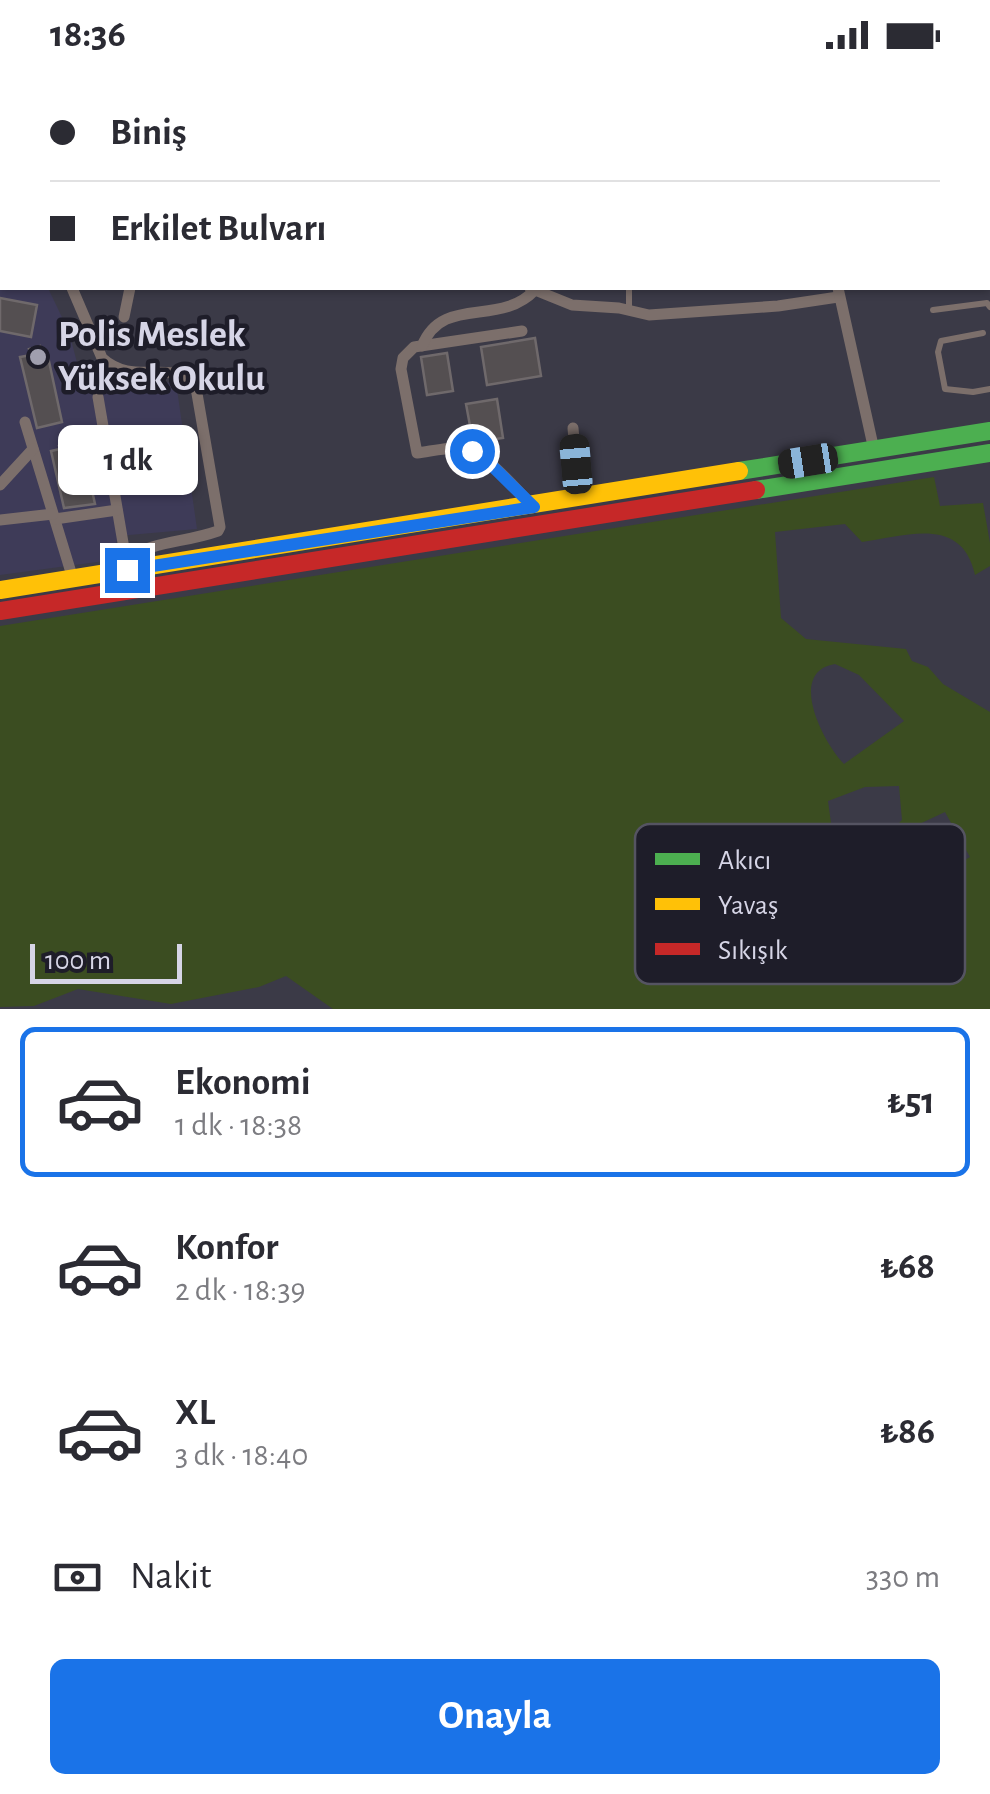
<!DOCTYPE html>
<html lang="tr">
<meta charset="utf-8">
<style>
:root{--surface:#fff;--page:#f2f2f3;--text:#2b2b33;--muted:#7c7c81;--line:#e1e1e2;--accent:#1a73e8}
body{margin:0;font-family:"Alegreya Sans",sans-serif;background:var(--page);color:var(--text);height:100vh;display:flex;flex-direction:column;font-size:38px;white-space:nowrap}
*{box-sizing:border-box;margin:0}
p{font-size:32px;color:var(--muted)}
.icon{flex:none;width:55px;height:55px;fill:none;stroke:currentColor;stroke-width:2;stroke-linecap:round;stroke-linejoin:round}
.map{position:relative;height:939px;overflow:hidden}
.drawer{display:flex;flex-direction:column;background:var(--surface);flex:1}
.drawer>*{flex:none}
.banner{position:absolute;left:0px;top:0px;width:990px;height:220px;box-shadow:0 2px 8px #0004;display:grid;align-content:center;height:220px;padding:0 50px;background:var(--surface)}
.scale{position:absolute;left:30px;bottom:25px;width:152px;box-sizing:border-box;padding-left:10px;border:5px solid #d6d5e6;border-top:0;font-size:28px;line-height:35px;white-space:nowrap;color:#d6d5e6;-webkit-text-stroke:8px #1e1d29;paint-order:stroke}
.end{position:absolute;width:45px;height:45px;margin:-22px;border:12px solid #1a73e8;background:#fff;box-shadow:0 0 0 5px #fff}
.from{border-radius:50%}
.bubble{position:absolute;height:70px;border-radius:15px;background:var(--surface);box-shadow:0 2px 8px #0004;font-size:32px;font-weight:700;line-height:70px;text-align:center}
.car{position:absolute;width:30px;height:60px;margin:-30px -15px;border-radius:12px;box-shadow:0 0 8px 2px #0007;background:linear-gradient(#222 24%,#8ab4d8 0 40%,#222 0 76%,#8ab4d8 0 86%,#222 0)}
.banner b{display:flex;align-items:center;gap:35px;height:95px;font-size:38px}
.banner b+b{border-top:2px solid var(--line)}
.banner i{width:25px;height:25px;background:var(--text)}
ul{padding:18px 0 0;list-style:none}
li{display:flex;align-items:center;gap:30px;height:150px;margin:0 20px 15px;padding:0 30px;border:5px solid transparent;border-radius:15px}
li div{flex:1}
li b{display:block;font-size:38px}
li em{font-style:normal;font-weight:700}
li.current{border-color:var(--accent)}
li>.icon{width:90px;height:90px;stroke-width:1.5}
.pay{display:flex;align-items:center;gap:25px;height:110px;padding:0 50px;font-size:38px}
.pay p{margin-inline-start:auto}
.primary-button{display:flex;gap:20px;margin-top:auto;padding:20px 50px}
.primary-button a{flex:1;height:115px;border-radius:15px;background:var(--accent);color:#fff;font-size:40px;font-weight:700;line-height:115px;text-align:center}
.status{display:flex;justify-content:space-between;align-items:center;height:70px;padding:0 50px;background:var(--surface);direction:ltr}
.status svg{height:28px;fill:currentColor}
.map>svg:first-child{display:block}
.built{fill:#3e3b58}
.green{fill:#3b4d21;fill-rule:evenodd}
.building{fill:#544f51;stroke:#6f696b;stroke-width:2.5}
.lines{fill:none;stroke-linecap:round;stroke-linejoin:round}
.lane{stroke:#7c6f6b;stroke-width:6}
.street{stroke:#7c6f6b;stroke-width:11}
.fast{stroke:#4caf50;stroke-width:18}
.slow{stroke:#ffc107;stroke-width:18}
.jam{stroke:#c62828;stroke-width:18}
.route{stroke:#1a73e8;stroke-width:12}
.poi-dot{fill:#a09fae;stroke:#1e1d29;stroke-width:4}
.labels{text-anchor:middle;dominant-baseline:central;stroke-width:9;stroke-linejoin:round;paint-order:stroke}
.poi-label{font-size:38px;font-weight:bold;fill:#d6d5e6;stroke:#1e1d29;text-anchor:start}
.key{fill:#1e1d29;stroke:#555462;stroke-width:2.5}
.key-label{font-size:28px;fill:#d6d5e6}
</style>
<div class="status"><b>18:36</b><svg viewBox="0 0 49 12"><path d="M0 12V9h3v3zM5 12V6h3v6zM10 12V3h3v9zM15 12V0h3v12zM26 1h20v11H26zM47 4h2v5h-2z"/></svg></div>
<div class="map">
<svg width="990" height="939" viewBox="0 0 990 939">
<rect width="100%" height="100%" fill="#3b3a47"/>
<path class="built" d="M0 85 2 218H48L69 262 84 319 176 312 197 459 118 466 112 490 0 505Z"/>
<path class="green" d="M934 407 940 436 983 433 990 473V496L975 505C962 445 906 466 862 472L845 454 775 462 781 548 806 569 906 579 912 591 928 597 943 614 990 642V939H333L286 906 259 917 171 934 78 919 34 936 0 937V556ZM835 594 859 605 904 651 844 694C824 674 786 602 835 594ZM899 716 902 750 894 758V763L898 764 945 742 970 787C928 813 885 814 838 804L828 731 865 717Z"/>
<g class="building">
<path d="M0 228 37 235 31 267 0 261Z"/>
<path d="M535 268 541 306 487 315 481 277Z"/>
<path d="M40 276 42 283 47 282 62 352 37 358 20 287 31 285 29 279Z"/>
<path d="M447 283 453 321 427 325 421 287Z"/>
<path d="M497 329 503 368 473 372 466 334Z"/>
<path d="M81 371 95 434 64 438 51 381 60 379 59 376Z"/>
</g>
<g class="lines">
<g class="lane">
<path d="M718 0 721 2"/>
<path d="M988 43 990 52"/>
<path d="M988 80 990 77"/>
<path d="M629 240V218"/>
<path d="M933 240 987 233 990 237"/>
<path d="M983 263 941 271 938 282 945 319 973 322 990 319"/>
</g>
<g class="street">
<path d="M530 0 531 2"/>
<path d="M626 0V2"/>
<path d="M800 0V2"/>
<path d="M231 2 232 0"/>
<path d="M433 2 434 0"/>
<path d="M0 4 2 8"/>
<path d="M988 10 990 9"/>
<path d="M988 159H990"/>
<path d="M72 218 102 288C133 316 165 290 195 312L220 457 218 461C184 473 157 470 125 489"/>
<path d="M530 218 572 235 619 238 649 245 778 236 838 227"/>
<path d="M838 218 874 380"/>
<path d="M124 247 130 218"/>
<path d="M522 261 414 277 403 288 401 299 417 383C433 381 451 376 466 379 488 384 517 421 534 437"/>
<path d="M422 276C443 224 499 258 535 220"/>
<path d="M98 327 127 496"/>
<path d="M25 352 73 509"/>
<path d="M573 358 579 429"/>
<path d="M0 415 33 379"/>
<path d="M55 449 117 440"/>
<path d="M0 450 53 444"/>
</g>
<g class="fast">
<path d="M739 401 990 361"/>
<path d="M756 420 990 383"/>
</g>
<path class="slow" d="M0 520 739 401"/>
<path class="jam" d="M0 541 756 420"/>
</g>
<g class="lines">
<path class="route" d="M127 500 534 437 485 389 472 381"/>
</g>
<circle class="poi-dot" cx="38" cy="287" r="10"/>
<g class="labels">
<g class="poi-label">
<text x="58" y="265">Polis Meslek<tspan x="58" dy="44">Yüksek Okulu</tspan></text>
</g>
</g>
<rect x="635" y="754" width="330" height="160" rx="15" class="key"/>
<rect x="655" y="783" width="45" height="12" fill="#4caf50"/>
<rect x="655" y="828" width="45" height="12" fill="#ffc107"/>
<rect x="655" y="873" width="45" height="12" fill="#c62828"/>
<g class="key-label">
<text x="718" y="799">Akıcı</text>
<text x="718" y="844">Yavaş</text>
<text x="718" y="889">Sıkışık</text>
</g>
</svg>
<div class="scale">100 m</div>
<i class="end from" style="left:472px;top:381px"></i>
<i class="end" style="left:127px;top:500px"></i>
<div class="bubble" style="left:58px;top:355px;width:140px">1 dk</div>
<i class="car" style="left:808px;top:391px;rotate:261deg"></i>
<i class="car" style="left:576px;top:394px;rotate:355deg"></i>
<div class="banner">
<b><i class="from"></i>Biniş</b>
<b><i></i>Erkilet Bulvarı</b>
</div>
</div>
<section class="drawer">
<ul>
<li class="current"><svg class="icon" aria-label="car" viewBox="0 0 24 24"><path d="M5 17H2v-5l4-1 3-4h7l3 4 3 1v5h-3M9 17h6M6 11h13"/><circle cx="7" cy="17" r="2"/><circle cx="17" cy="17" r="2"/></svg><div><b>Ekonomi</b><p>1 dk · 18:38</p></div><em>₺51</em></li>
<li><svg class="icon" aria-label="car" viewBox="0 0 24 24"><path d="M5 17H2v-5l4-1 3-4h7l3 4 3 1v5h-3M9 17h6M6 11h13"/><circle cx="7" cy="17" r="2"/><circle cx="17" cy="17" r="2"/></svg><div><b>Konfor</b><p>2 dk · 18:39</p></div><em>₺68</em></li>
<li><svg class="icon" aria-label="car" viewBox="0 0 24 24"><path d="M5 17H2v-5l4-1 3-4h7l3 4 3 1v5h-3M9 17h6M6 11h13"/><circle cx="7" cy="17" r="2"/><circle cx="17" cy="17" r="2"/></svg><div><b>XL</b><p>3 dk · 18:40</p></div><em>₺86</em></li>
</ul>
<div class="pay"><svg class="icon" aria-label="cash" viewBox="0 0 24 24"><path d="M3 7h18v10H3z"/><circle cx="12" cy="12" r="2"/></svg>Nakit<p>330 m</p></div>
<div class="primary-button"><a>Onayla</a></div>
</section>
